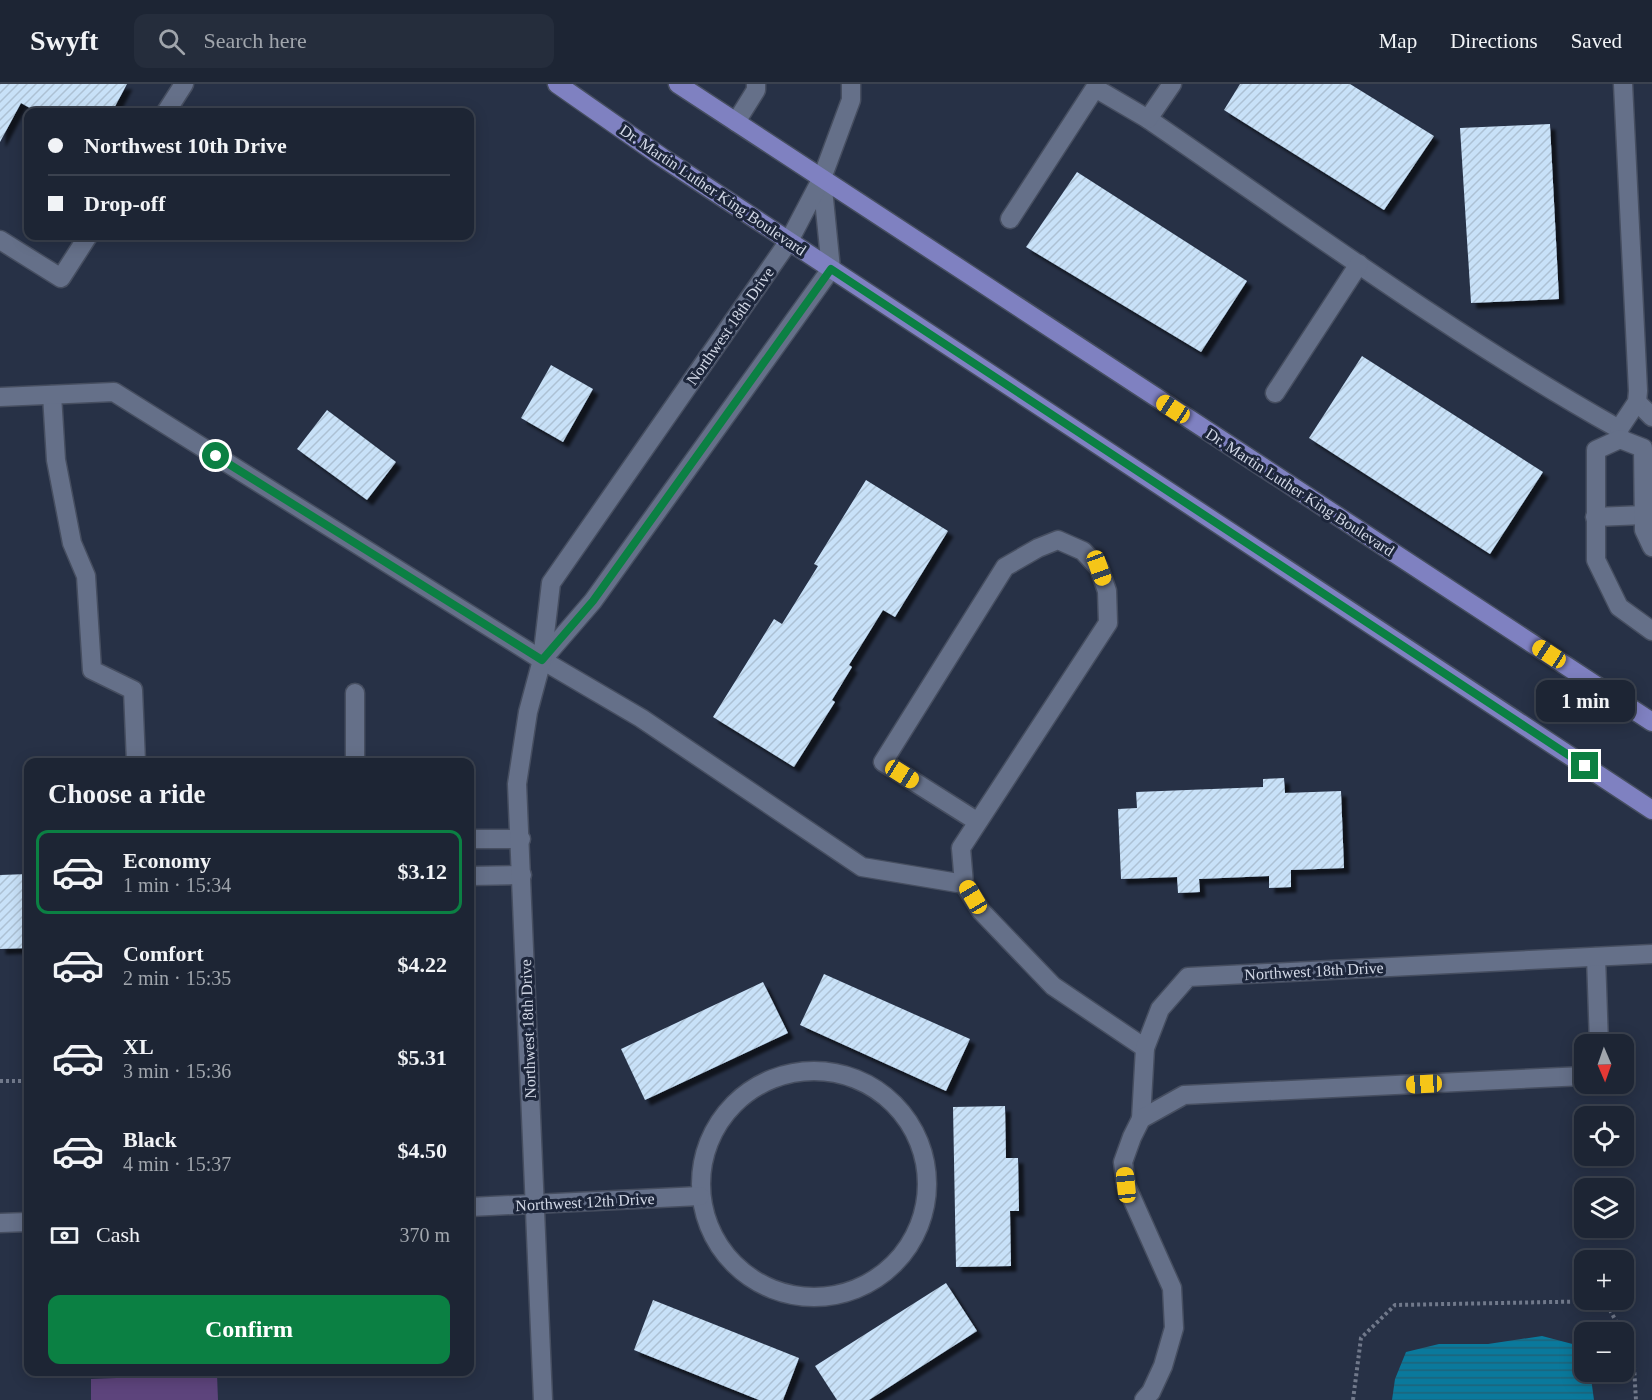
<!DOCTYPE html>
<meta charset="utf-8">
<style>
:root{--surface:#1d2534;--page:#252d3c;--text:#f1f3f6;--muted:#a0a5ac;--line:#3b424f;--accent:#0b8043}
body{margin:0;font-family:"Times New Roman",serif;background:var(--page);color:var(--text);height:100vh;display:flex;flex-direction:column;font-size:22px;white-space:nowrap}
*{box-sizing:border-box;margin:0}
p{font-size:20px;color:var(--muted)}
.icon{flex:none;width:33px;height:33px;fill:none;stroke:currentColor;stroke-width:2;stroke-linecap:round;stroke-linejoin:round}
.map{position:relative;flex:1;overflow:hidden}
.side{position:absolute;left:24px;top:674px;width:450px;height:618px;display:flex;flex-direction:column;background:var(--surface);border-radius:12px;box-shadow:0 3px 15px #0003,0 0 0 2px var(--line)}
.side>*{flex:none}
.guide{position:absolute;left:24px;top:24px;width:450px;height:132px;border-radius:12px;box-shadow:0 3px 15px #0003,0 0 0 2px var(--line);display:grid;align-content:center;height:132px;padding:0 24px;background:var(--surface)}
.needle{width:39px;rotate:178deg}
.buttons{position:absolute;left:1574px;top:950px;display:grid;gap:12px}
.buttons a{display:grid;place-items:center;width:60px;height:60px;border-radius:12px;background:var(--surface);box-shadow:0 3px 15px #0003,0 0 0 2px var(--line);font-size:30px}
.end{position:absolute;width:27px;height:27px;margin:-14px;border:8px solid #0b8043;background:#fff;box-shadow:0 0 0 3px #fff}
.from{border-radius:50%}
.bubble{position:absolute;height:42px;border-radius:12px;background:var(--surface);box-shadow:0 3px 15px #0003,0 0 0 2px var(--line);font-size:20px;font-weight:700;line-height:42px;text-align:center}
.car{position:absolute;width:18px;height:36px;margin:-18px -9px;border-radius:8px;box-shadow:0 0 4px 2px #0007;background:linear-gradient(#f5c518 24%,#345 0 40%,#f5c518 0 76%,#345 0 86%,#f5c518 0)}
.guide b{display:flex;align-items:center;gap:21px;height:57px;font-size:22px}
.guide b+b{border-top:2px solid var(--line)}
.guide i{width:15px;height:15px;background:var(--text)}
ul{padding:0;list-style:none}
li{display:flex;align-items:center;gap:18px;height:84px;margin:0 12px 9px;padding:0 12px;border:3px solid transparent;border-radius:12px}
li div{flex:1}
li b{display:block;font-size:22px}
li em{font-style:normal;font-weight:700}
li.on{border-color:var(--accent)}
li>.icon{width:54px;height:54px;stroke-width:1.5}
h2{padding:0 24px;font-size:27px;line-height:72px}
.pay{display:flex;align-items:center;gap:15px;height:66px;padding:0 24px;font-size:22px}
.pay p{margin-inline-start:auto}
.button{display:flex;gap:12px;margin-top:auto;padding:12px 24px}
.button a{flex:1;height:69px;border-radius:12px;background:var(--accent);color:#fff;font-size:24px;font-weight:700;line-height:69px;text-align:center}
header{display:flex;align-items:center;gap:36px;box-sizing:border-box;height:84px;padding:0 30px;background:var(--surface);border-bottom:2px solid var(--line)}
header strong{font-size:28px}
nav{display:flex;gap:33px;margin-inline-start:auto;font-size:21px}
.search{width:420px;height:54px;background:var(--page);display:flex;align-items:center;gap:15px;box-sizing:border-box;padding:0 21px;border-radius:12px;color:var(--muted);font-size:22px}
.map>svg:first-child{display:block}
.pitch{fill:#5d447c}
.water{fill:url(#water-rules)}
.building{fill:url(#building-hatch);filter:url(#shadow)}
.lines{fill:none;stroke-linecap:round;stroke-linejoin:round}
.minor-casing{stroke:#464e60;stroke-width:21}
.major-casing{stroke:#464e60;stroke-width:21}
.path{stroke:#71798b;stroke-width:4;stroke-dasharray:3 3;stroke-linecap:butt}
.minor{stroke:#657089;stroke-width:18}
.major{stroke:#7f81c1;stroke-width:18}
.route{stroke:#0b8043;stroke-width:8}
.labels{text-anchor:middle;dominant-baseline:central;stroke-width:6;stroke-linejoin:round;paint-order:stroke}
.street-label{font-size:16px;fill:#d2d8e6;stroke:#1d263b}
</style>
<header>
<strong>Swyft</strong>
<div class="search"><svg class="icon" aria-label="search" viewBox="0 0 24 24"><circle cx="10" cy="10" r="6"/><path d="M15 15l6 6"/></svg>Search here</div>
<nav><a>Map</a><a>Directions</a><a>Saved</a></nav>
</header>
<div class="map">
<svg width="1652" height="1316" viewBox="0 0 1652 1316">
<defs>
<pattern id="water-rules" width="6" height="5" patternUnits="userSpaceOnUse" patternTransform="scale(1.5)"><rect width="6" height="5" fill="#0a799c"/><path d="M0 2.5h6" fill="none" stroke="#1f6379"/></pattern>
<pattern id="building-hatch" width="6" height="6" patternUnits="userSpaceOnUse" patternTransform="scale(1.5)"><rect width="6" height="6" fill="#c8e1f8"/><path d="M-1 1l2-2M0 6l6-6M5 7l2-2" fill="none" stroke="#adc1d4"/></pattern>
<filter id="shadow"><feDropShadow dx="5.5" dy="5.5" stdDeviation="1.5" flood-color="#0009"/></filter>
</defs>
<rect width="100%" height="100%" fill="#273146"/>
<path class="pitch" d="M217 1290 218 1316H91V1295Z"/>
<path class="water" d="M1542 1252 1584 1263V1287H1590L1594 1316H1392L1395 1295 1406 1268 1439 1260H1488Z"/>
<g class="building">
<path d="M0 0H127L112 28H37L21 19 0 58Z"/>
<path d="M1240 0H1350L1434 52 1384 126 1224 26Z"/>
<path d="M1550 40 1559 215 1471 219 1460 44Z"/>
<path d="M1077 88 1247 197 1201 268 1026 163Z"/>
<path d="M1362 272 1543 388 1490 470 1309 354Z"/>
<path d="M551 281 593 305 563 358 521 334Z"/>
<path d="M327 326 396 378 367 416 297 365Z"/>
<path d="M866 396 948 447 895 533 883 526 849 581 852 583 832 616 835 618 794 683 713 633 774 535 782 540 818 482 814 480Z"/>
<path d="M1284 694 1285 709 1341 707 1344 784 1291 786V803L1269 804V792L1199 795 1200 808 1178 809 1177 793 1121 795 1118 725 1137 724 1136 708 1263 703V695Z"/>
<path d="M28 790V864L0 865V791Z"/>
<path d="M824 890 970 955 946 1007 800 941Z"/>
<path d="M763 898 788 949 645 1016 621 965Z"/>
<path d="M1005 1022 1006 1074H1018L1019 1127H1010L1011 1182 956 1183 953 1023Z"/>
<path d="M946 1199 977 1247 869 1316H837L815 1282Z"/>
<path d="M653 1216 799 1274 783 1316H759L634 1266Z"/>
</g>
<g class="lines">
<g class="minor-casing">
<g id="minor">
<path d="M166 28 184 0"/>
<path d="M1148 35C1303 141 1455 253 1619 345"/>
<path d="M736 38 756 6V0"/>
<path d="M1010 135 1095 4 1148 35 1172 0"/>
<path d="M0 156 61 194 88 152"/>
<path d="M1275 309 1359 180"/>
<path d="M52 311 56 376 72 459 86 492 92 586 133 606 136 678"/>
<path d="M0 313 114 308 542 576 641 634 862 783 964 800"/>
<path d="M1637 318 1652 333"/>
<path d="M1620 355 1619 345 1637 318 1638 307 1623 0"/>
<path d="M1595 433 1644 431"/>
<path d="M1652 463 1644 446 1643 364 1620 355 1596 366V476L1619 523 1652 547"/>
<path d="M542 576 593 517 831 185 822 95"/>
<path d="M355 609V678"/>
<path d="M978 738 883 678 1005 483 1038 464 1058 456 1083 467 1099 484 1107 507 1108 539 961 764 964 800 981 827 1053 902 1145 964"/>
<path d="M470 755H521"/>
<path d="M470 792 522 791"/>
<path d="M1596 873 1599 960"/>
<circle cx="814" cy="1100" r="113"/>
<path d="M1141 1035 1145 964 1160 925 1188 893 1652 870"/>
<path d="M470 1123 700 1112"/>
<path d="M0 1139 28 1138"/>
<path d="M543 1316 517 700 528 628 542 576 551 499 789 157 822 94 851 16V0"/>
<path d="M1144 1316 1151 1308 1163 1282 1174 1244 1172 1204 1126 1101 1123 1078 1132 1053 1141 1035 1184 1011 1584 992"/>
</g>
</g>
<g class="major-casing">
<g id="major">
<path d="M557 0 663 74 1652 726"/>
<path d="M678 0 1652 638"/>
</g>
</g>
<g class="path">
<path d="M0 997H28"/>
<path d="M1623 1249 1633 1267 1636 1316"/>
<path d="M1353 1316 1361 1254 1395 1221 1605 1217 1622 1248"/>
</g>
<use href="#minor" class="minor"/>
<use href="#major" class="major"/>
</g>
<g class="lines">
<path class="route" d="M216 372 542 576 593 517 831 185 1585 682"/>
</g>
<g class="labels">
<g class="street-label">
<text transform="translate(713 106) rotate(34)">Dr. Martin Luther King Boulevard</text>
<text transform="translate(730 242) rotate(-55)">Northwest 18th Drive</text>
<text transform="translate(1300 408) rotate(33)">Dr. Martin Luther King Boulevard</text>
<text transform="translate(1314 887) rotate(-3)">Northwest 18th Drive</text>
<text transform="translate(528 945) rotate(-92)">Northwest 18th Drive</text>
<text transform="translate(585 1118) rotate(-3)">Northwest 12th Drive</text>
</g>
</g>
</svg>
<div class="buttons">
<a><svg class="needle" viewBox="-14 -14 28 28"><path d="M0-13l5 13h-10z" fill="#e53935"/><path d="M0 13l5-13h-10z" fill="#a0a5ac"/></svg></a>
<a><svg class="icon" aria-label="locate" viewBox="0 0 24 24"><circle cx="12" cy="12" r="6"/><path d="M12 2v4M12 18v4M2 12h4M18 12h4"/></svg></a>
<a><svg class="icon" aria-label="layers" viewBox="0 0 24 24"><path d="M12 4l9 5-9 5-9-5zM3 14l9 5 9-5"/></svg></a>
<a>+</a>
<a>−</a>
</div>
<i class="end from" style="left:216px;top:372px"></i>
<i class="end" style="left:1585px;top:682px"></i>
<div class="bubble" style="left:1536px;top:596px;width:99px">1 min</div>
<i class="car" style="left:1173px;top:325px;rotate:303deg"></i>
<i class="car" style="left:1099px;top:484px;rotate:160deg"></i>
<i class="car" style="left:1549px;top:570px;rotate:303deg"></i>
<i class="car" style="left:902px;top:690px;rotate:122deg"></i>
<i class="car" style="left:973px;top:813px;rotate:329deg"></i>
<i class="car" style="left:1424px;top:1000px;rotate:267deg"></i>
<i class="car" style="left:1126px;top:1101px;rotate:354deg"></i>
<div class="guide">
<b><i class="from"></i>Northwest 10th Drive</b>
<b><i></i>Drop-off</b>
</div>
<section class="side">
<h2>Choose a ride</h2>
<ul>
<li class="on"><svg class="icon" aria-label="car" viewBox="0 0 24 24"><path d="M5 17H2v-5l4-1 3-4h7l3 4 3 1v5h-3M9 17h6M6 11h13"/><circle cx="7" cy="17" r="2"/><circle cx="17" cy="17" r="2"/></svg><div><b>Economy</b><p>1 min · 15:34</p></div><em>$3.12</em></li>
<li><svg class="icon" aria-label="car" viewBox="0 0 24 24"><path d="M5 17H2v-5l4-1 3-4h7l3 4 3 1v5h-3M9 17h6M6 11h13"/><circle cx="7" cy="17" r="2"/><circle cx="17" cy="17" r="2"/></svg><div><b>Comfort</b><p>2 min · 15:35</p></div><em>$4.22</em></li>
<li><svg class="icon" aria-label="car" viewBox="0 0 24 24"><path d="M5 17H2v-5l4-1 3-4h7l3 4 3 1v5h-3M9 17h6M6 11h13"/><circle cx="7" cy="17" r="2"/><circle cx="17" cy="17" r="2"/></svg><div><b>XL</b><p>3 min · 15:36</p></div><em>$5.31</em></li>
<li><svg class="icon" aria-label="car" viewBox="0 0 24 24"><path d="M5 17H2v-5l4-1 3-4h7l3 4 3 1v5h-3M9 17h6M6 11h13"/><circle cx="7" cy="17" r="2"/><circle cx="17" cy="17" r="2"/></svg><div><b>Black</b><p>4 min · 15:37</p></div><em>$4.50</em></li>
</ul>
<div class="pay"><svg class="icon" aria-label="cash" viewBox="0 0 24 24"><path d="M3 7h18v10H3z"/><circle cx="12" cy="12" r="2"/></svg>Cash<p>370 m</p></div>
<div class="button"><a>Confirm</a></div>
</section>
</div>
